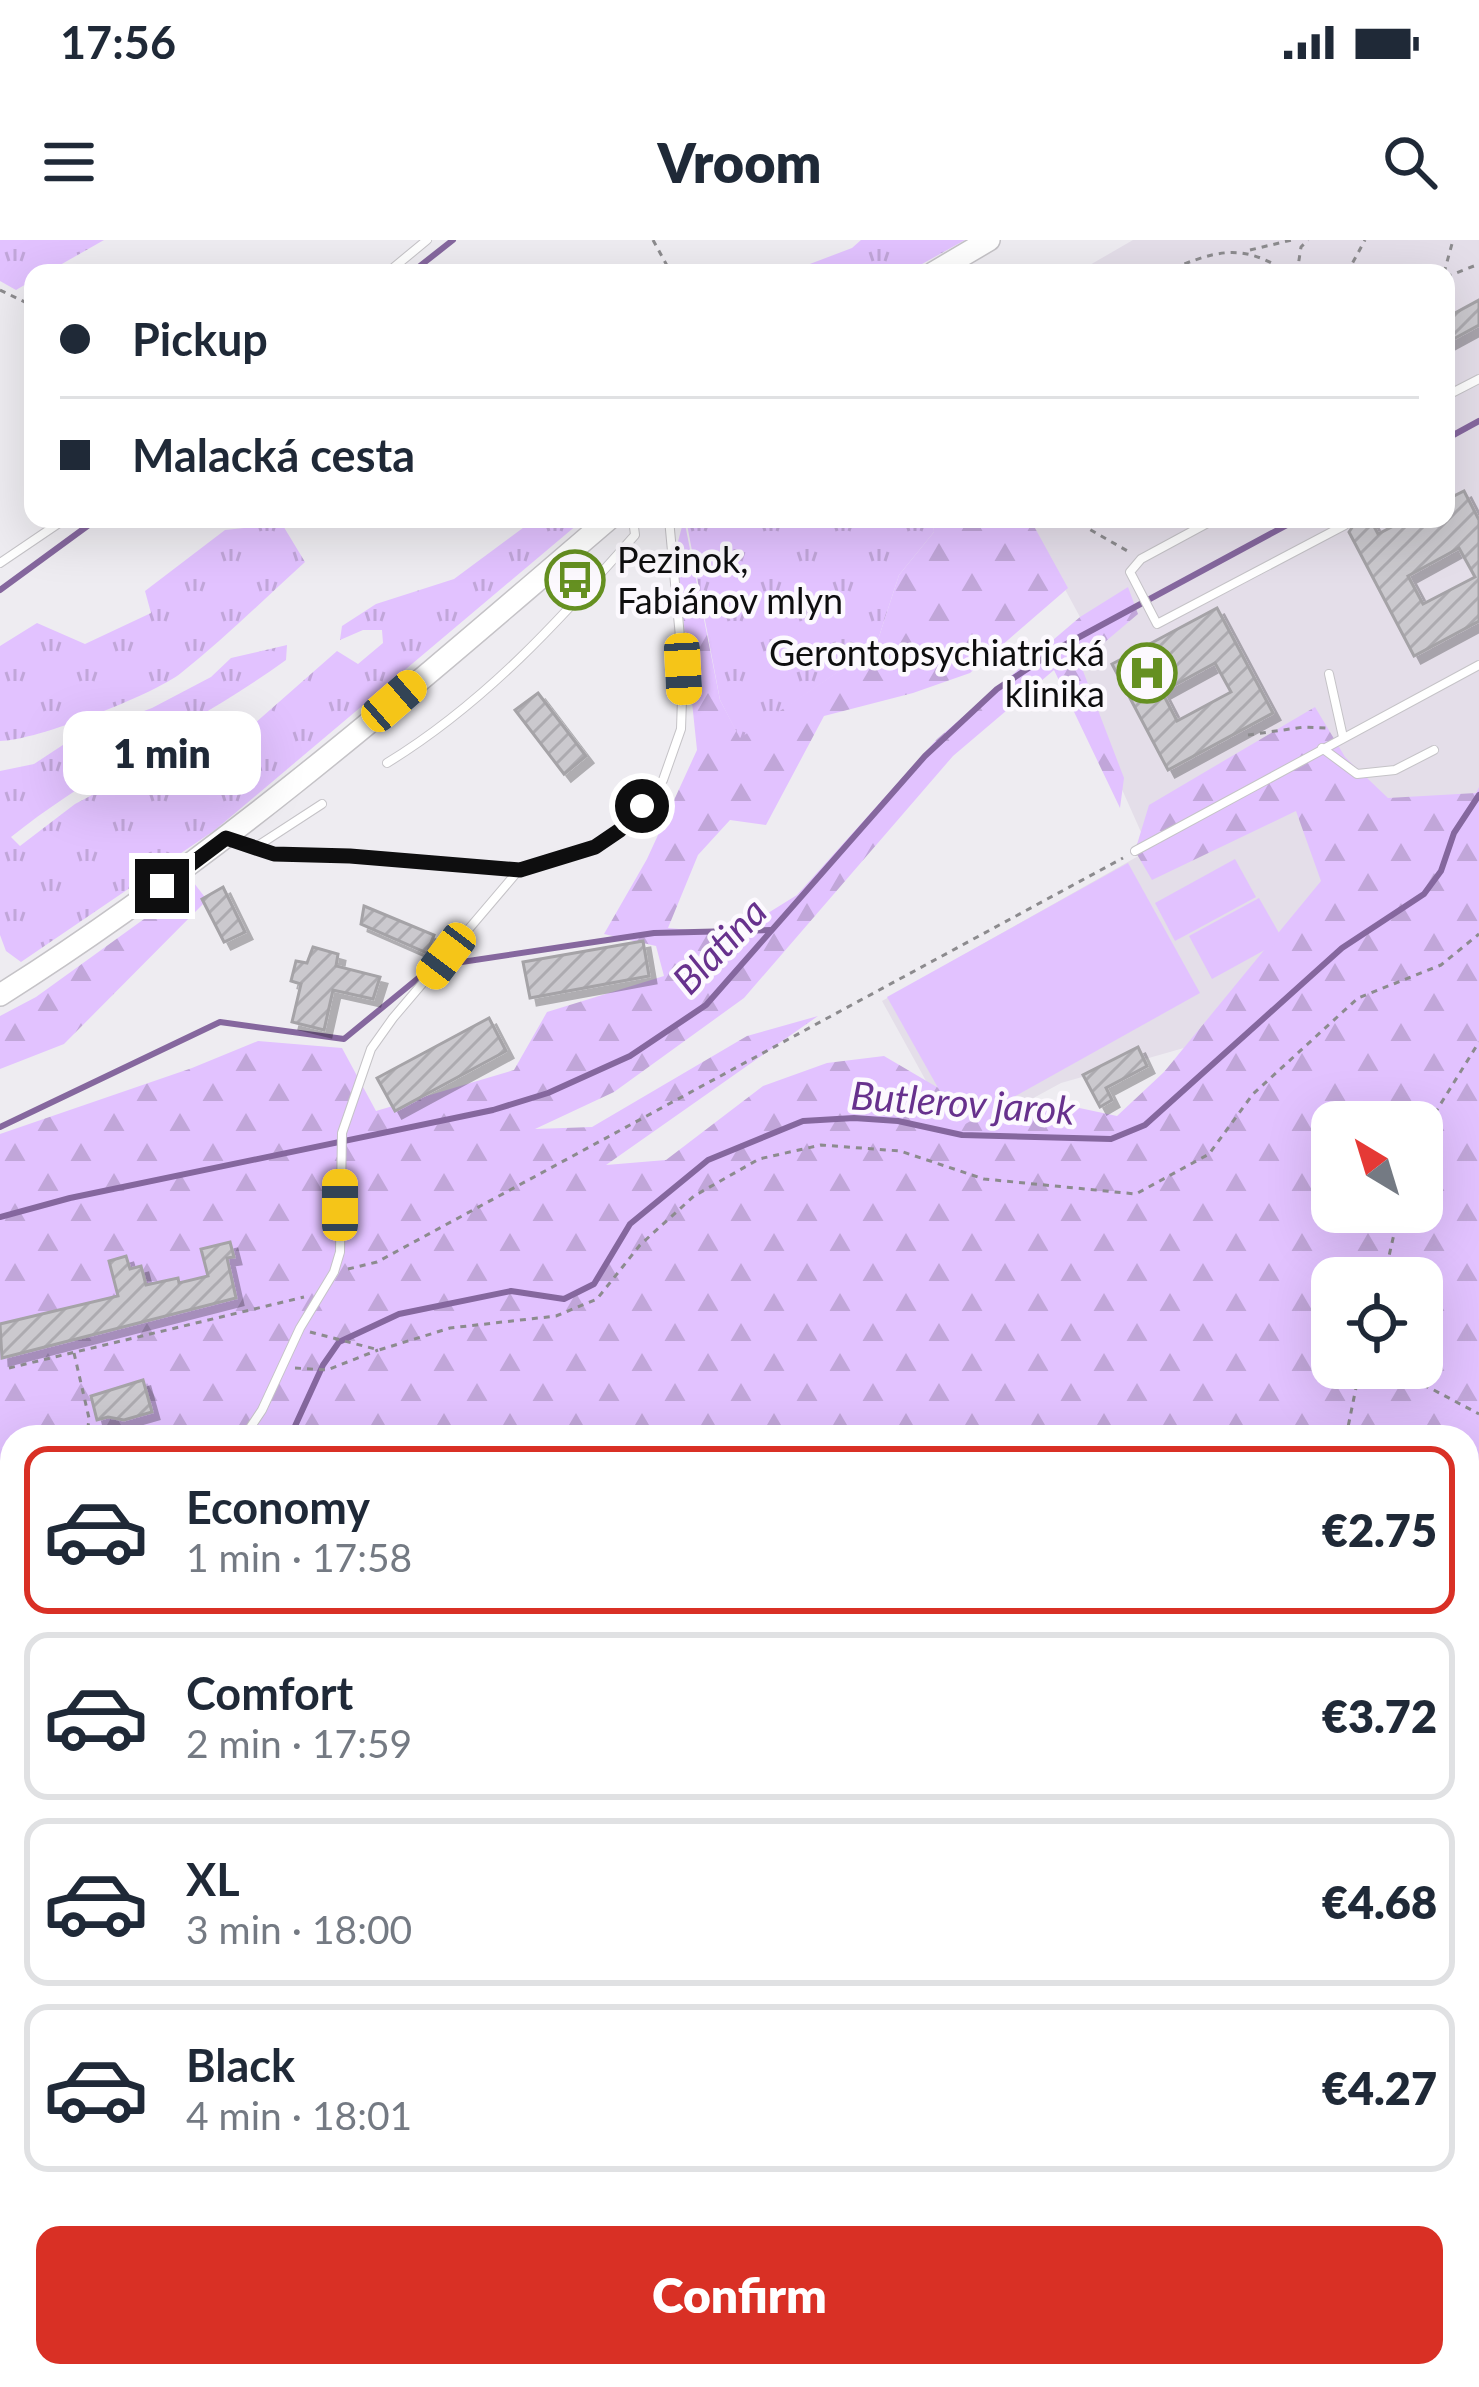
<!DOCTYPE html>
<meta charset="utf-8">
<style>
:root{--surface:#fff;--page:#f2f2f3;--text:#1f2937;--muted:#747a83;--line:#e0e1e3;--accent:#d93025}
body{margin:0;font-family:Lato,sans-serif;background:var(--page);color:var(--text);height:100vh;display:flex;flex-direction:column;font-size:45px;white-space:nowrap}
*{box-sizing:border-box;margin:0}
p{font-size:39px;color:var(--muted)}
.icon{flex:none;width:66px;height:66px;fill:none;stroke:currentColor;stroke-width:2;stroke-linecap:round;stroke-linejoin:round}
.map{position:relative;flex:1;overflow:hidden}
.panel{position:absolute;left:0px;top:1185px;width:1479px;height:963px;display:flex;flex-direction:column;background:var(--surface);border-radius:36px 36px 0 0;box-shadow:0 12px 48px #0002}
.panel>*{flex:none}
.banner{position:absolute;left:24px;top:24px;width:1431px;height:264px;border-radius:24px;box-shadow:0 12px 48px #0002;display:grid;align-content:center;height:264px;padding:0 36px;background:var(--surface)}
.needle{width:78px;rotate:322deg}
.buttons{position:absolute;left:1311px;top:861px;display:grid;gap:24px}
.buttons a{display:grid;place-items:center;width:132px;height:132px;border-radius:24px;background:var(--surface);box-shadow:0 12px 48px #0002;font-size:60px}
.end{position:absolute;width:54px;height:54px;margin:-27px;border:15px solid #0e0e0f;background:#fff;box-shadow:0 0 0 6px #fff}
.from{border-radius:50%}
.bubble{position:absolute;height:84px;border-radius:24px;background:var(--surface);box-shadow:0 12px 48px #0002;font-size:39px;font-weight:800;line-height:84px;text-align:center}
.car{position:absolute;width:36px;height:72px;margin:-36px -18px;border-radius:15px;box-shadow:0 0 9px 3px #0007;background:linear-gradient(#f5c518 24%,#345 0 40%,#f5c518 0 76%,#345 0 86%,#f5c518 0)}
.banner b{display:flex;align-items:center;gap:42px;height:114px;font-size:45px}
.banner b+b{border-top:3px solid var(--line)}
.banner i{width:30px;height:30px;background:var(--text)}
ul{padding:21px 0 0;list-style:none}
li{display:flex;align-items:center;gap:36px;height:168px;margin:0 24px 18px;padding:0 12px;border:6px solid var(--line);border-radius:24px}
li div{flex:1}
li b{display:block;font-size:45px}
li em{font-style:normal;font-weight:800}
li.on{border-color:var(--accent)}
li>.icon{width:108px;height:108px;stroke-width:1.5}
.primary-button{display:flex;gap:24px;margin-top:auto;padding:24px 36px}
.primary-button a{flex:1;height:138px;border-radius:24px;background:var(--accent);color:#fff;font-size:48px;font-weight:800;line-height:138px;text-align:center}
.status{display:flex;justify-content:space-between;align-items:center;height:84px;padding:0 60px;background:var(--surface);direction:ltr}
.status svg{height:33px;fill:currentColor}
header{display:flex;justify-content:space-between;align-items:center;height:156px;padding:0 36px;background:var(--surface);font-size:54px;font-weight:800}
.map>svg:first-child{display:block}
.built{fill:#e4dee9}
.grass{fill:url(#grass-tufts)}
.forest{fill:url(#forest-firs);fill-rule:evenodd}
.pitch{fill:#e2c2ff}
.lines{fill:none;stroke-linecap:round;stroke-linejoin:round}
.stream{stroke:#85679e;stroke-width:6}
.building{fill:url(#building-hatch);stroke:#a5a3a7;stroke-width:3;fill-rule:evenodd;filter:url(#shadow)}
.lane-casing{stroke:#c5c3c7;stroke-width:10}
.secondary-casing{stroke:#c5c3c7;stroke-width:24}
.path{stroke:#8c8b8e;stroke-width:3;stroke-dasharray:6 6;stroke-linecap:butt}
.lane{stroke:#fff;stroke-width:8}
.secondary{stroke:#fff;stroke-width:21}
.route{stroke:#0e0e0f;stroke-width:15}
.labels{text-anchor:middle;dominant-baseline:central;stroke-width:9;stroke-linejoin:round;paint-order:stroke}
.poi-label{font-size:36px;fill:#0e0e0f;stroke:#fcf9fe;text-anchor:start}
.water-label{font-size:39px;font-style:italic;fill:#67318d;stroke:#fcf9fe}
</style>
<div class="status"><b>17:56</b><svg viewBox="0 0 49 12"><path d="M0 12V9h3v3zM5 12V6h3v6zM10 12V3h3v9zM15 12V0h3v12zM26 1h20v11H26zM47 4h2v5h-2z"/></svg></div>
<header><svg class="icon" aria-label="menu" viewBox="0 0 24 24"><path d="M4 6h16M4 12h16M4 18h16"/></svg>Vroom<svg class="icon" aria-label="search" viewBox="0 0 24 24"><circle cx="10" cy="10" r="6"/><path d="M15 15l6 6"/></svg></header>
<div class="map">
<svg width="1479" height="2147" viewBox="0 0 1479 2147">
<defs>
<pattern id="grass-tufts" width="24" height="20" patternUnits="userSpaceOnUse" patternTransform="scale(3)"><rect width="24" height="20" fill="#e2c2ff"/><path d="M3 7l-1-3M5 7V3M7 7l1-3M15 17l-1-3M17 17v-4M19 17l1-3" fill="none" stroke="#c1a6d9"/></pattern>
<pattern id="forest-firs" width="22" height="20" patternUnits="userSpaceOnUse" patternTransform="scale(3)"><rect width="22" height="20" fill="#e2c2ff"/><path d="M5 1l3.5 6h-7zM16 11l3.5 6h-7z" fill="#c1a6d9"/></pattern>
<pattern id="building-hatch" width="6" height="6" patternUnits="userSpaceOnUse" patternTransform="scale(3)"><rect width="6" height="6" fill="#cbc9ce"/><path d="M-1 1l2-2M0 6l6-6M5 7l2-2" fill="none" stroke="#adabb0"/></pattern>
<filter id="shadow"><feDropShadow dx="7" dy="7" stdDeviation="0" flood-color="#0004"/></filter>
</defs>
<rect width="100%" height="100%" fill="#eeecf1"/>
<path class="built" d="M1133 0H1479V637L1254 788 1061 843 958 899 882 761 1149 610 1059 408 1084 394 1080 377 1027 279H1446V33H1076Z"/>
<g class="grass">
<path d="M0 0H104L46 33H33V40L16 50 0 41Z"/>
<path d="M861 0H965L906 33H786L852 8Z"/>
<path d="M535 279H584L215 590 21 722 6 711 0 695V531L34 524 75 497 152 468 211 437 231 418 287 405 286 420C197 484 97 528 11 597L20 606 75 564 161 519 175 502 227 487 245 492 337 411 358 424 383 403 382 390H363L340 400 342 386 376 364 454 339Z"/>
<path d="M686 279H933L934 292 899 335 876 406 740 499 720 460Z"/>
<path d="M282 284 305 322C264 359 224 399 181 433 153 455 35 501 0 501V406L37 383 85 404 151 373 145 351 225 290Z"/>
</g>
<g class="forest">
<path d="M684 279 720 460 740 498 876 406 899 335 934 292 933 279H1030L1068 348 970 433 913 453 824 476 766 585 730 580 698 615 668 688 734 694 797 655 937 499 1080 377 1128 347 1138 374 1080 423 1124 538 1120 568 1054 430 953 516 744 758 614 852 535 889 592 887 747 796 818 776 606 925 666 920 763 846 827 823 884 816 964 863H1056L1117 876 1164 832 1321 641 1296 571 1152 640 1135 611 1149 565 1315 467 1345 517 1388 558 1476 553 1479 547V2147H258L260 2139 254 2136H1467V1197H12V2136H165L151 2147H0V894L192 828 258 801 342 808 376 871 514 830 547 772 664 736 656 706 604 694 647 619 697 510 676 309ZM1332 882H1422V972H1332ZM1332 1038H1422V1128H1332Z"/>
<path d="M194 643 207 660 64 804 0 829V776L36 757Z"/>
</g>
<g class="pitch">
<path d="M1235 619 1256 657 1175 701 1155 663Z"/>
<path d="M1128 623 1200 753 960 887 887 757Z"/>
<path d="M1259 658 1283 700 1212 739 1189 696Z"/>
</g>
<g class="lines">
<g class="stream">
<path d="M411 33 453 0"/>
<path d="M1446 199 1479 181"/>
<path d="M0 350 97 279"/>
<path d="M455 723 654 693 771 690"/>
<path d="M0 887 220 782 344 799 422 735"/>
<path d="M0 977 70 958 493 870 548 853 630 816 706 765 925 516 997 449 1059 408 1298 279"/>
<path d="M290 1197 323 1125 339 1102 399 1074 511 1051 564 1059 594 1044 630 984 708 920 803 881 854 878 898 881 962 895 1111 899 1145 885 1342 708 1424 654 1441 631 1454 593 1479 555"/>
<path d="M83 2147 87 2136"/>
</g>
</g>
<g class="building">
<path d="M1479 60V85L1446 103V78Z"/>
<path d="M1464 251 1479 280V381L1414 416 1349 292 1353 286 1351 279H1370L1378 294 1407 279H1446V260ZM1459 308 1475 337 1423 364 1408 336Z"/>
<path d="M1217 368 1273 473 1168 530 1112 424ZM1215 423 1231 452 1177 481 1162 452Z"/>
<path d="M538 453 586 516 564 534 515 470Z"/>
<path d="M223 647 245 692 224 702 202 659Z"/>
<path d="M364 666 434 695 427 713 361 684Z"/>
<path d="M643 701 649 736 530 758 523 722Z"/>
<path d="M313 707 338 714 336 726 380 737 373 759 333 750 324 790 292 782 301 744 291 741 296 721 307 723Z"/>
<path d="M489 778 506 811 395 871 377 838Z"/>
<path d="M1138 807 1147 826 1106 848 1112 860 1100 867 1083 835Z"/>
<path d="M230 1002 234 1017 227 1018 236 1058 2 1118 0 1084 118 1056 109 1021 126 1016 130 1029 141 1026 146 1045 178 1038 179 1043 208 1036 201 1009Z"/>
<path d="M143 1140 152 1172 124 1180 108 1177 97 1180 91 1156Z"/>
</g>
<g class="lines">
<g class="lane-casing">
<g id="lane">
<path d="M387 33 427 0"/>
<path d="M1446 156 1479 139"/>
<path d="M1215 279 1141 319 1130 332 1157 384 1345 285"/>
<path d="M0 323 65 279"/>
<path d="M1329 434 1343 497"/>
<path d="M1322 508 1357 534 1395 530 1434 510"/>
<path d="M387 523C485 463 560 380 635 295L633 279"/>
<path d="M227 599 274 614 350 616 519 630 564 618 609 599 663 540 681 489 683 429 669 279"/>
<path d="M256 607 322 564"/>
<path d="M1135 611 1479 425"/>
<path d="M244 1197 262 1170 300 1088 334 1032 340 1012 342 893 371 809 393 778 518 631"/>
<path d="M0 1614 12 1600"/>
</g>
</g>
<g class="secondary-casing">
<g id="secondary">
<path d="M933 33 989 0"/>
<path d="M0 755C219 617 413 447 609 279"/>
</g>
</g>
<g class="path">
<path d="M653 0 671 33"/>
<path d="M1250 10 1292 0"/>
<path d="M1162 33C1213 12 1240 0 1288 33"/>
<path d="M1297 33 1301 7 1308 0"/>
<path d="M1347 33 1365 0"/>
<path d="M1444 33 1453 0"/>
<path d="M1446 37 1479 24"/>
<path d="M0 50 33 66"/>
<path d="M1086 279 1089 289 1131 313"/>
<path d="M1248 495 1304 487 1327 488"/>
<path d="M1422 894 1479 802"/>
<path d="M348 1029 377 1022 1123 618"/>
<path d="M1384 1038 1399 972"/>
<path d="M310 1092 379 1110 450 1088 556 1076 597 1059 640 1005 694 956 759 919 821 905 900 911 984 939 1136 954 1209 914 1253 854 1358 758 1441 725 1479 694"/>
<path d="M74 1113 89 1178 87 1197"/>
<path d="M9 1128 304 1057"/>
<path d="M295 1128 327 1130 378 1110"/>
<path d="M1378 1128 1430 1148 1479 1174"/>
<path d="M1346 1197 1360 1128"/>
<path d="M0 1249 12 1247"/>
<path d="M1467 1683 1479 1686"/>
<path d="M1467 1997 1479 2004"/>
<path d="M986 2136 989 2147"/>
<path d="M881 2147 906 2136"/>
<path d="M956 2147 958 2136"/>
</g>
<use href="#lane" class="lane"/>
<use href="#secondary" class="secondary"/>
</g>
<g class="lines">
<path class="route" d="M162 646 226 598 274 614 350 616 520 630 595 607 620 590 642 566"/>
</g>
<defs>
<g id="bus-ring" transform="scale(3)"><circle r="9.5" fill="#fcf9fe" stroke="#659021" stroke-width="1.5"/><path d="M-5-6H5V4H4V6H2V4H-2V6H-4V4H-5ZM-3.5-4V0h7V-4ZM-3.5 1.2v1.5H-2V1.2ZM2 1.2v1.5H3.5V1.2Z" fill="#659021"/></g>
<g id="hospital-ring" transform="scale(3)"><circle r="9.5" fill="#fcf9fe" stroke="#659021" stroke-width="1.5"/><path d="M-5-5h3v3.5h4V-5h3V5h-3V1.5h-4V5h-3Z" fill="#659021"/></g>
</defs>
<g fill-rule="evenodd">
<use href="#bus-ring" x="575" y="340"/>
<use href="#hospital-ring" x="1147" y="433"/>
</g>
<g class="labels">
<g class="poi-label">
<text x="617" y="319">Pezinok,<tspan x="617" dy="41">Fabiánov mlyn</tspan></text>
<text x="1105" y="412" text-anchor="end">Gerontopsychiatrická<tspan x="1105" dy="41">klinika</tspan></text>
</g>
<g class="water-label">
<text transform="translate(719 705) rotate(-46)">Blatina</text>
<text transform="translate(963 862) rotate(4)">Butlerov jarok</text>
</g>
</g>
</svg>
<div class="buttons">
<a><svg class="needle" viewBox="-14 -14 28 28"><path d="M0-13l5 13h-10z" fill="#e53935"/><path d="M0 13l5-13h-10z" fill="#747a83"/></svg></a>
<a><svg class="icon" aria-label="locate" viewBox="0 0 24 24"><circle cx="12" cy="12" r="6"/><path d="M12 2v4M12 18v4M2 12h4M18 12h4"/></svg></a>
</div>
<i class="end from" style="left:642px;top:566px"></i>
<i class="end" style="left:162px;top:646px"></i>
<div class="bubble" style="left:63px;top:471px;width:198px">1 min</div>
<i class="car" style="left:683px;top:429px;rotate:177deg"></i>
<i class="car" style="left:394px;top:461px;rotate:49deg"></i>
<i class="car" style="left:446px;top:716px;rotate:217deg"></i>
<i class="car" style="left:340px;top:965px;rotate:0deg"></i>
<div class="banner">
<b><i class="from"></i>Pickup</b>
<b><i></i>Malacká cesta</b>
</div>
<section class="panel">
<ul>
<li class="on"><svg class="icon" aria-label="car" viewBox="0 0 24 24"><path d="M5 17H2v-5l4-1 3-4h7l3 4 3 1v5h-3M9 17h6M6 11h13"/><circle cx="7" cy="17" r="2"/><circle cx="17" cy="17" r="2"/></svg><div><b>Economy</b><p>1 min · 17:58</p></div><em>€2.75</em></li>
<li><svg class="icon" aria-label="car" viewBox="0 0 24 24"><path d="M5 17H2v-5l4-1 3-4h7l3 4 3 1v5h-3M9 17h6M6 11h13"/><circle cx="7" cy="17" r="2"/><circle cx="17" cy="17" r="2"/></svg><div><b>Comfort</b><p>2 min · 17:59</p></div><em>€3.72</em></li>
<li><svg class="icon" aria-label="car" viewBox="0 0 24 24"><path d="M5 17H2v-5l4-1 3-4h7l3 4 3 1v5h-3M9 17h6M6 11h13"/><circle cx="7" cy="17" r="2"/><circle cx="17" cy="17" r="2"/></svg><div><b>XL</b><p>3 min · 18:00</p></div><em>€4.68</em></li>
<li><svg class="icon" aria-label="car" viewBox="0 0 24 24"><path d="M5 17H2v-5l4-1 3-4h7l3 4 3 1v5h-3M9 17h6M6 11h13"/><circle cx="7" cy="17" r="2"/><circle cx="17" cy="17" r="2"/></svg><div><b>Black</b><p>4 min · 18:01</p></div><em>€4.27</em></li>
</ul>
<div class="primary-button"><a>Confirm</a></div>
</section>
</div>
